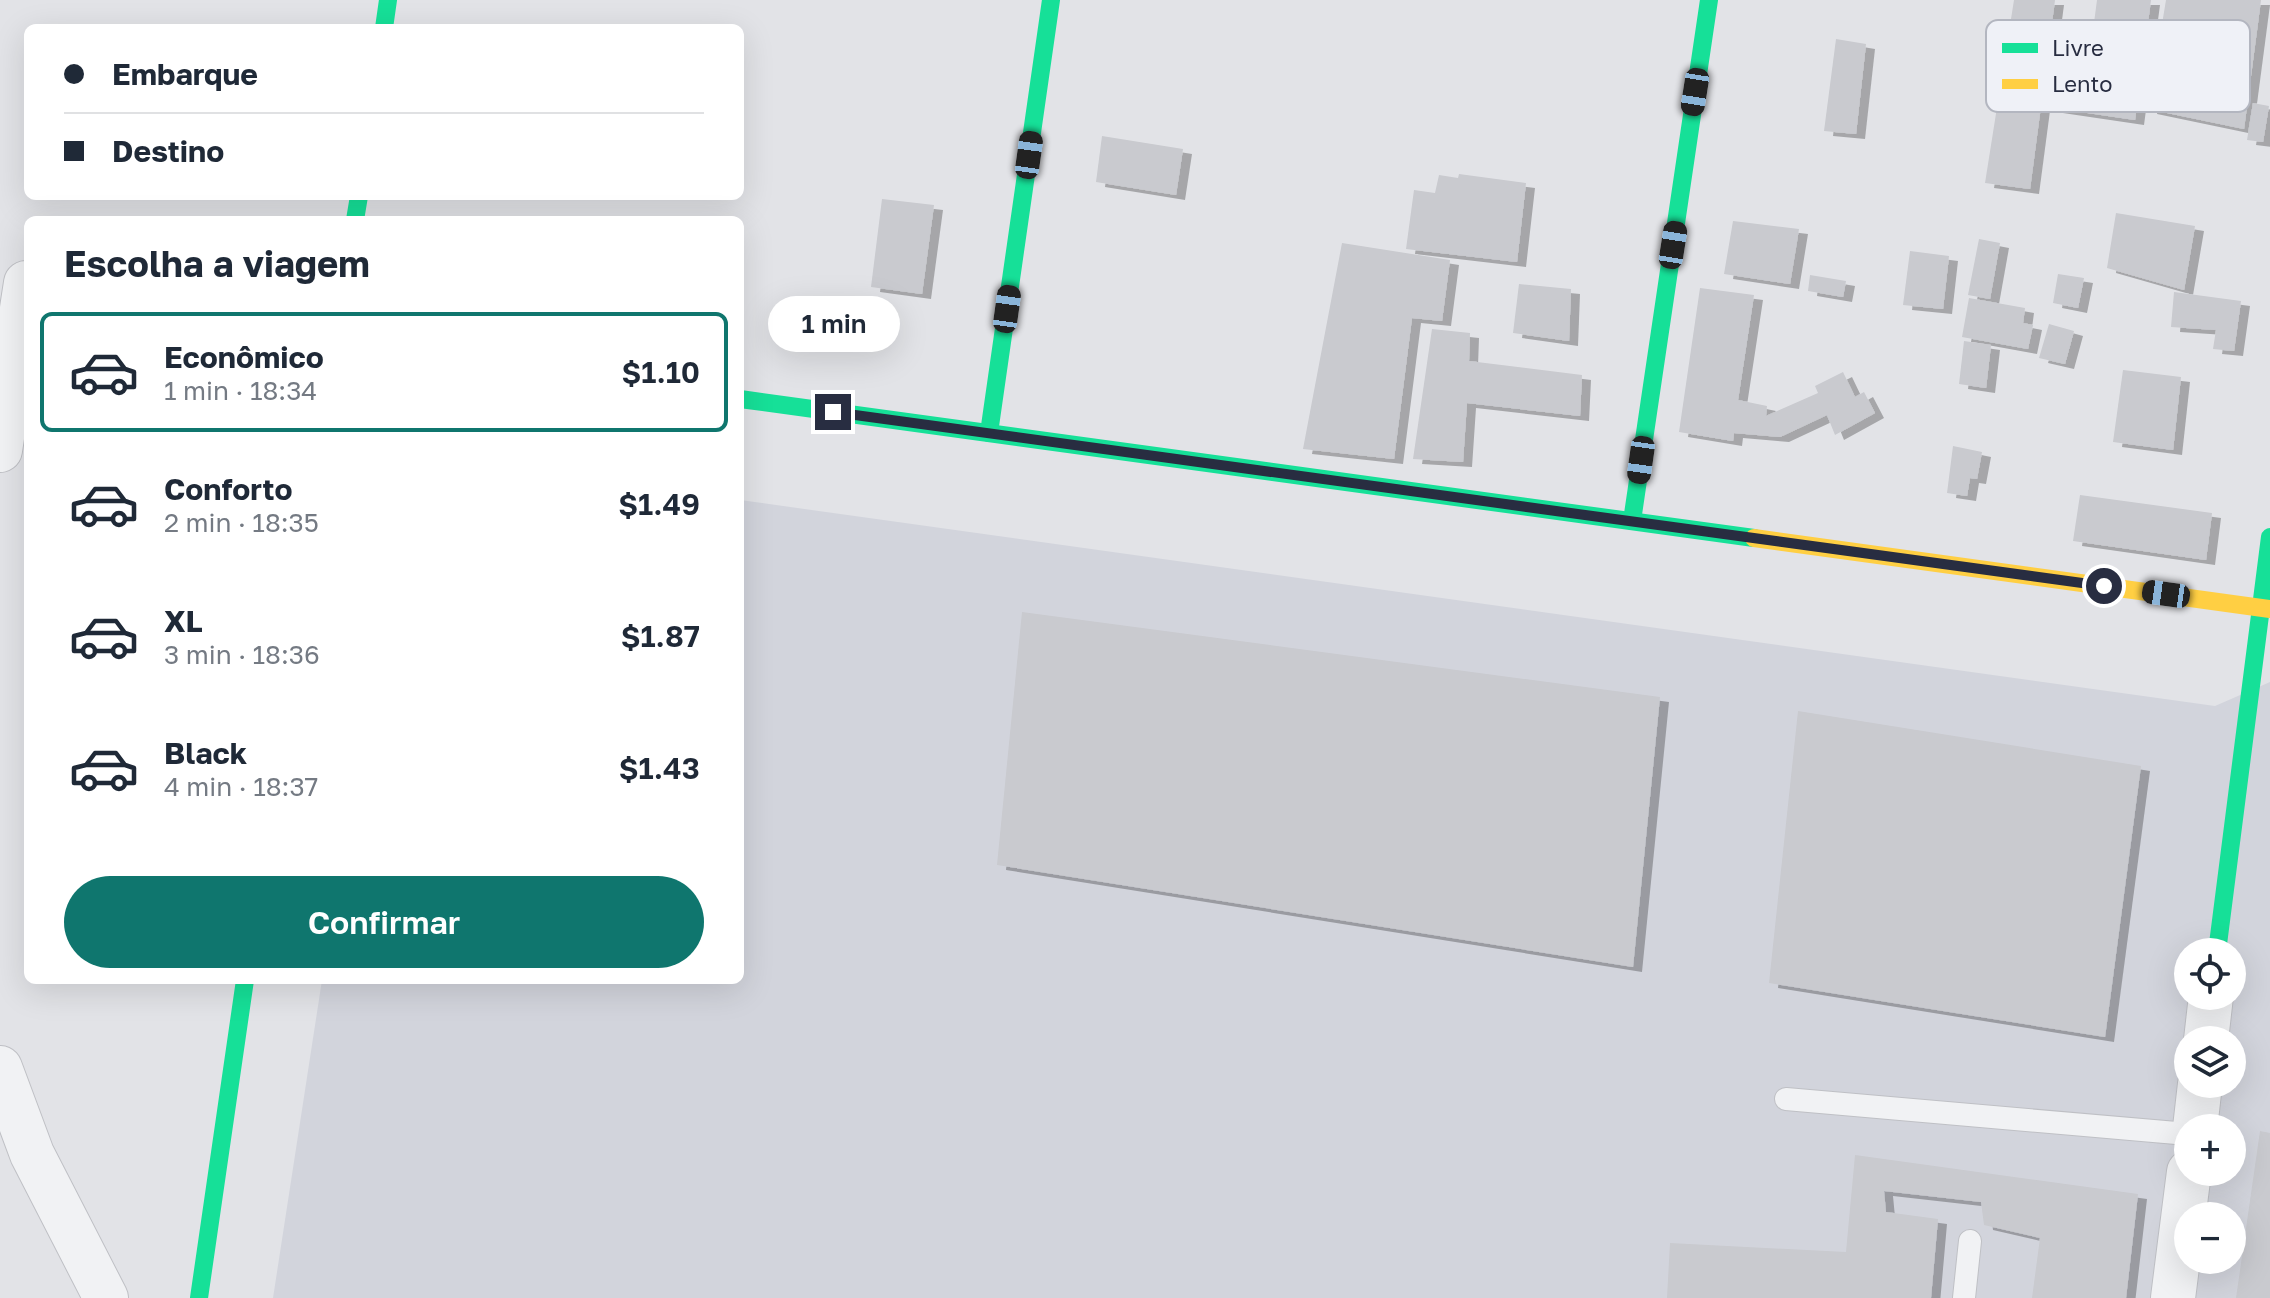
<!DOCTYPE html>
<html lang="pt">
<meta charset="utf-8">
<style>
:root{--surface:#fff;--page:#f6f6f7;--text:#1f2937;--muted:#747a83;--line:#e0e1e3;--accent:#0f766e}
body{margin:0;font-family:"Golos Text",sans-serif;background:var(--page);color:var(--text);height:100vh;display:flex;flex-direction:column;font-size:30px;white-space:nowrap}
*{box-sizing:border-box;margin:0}
p{font-size:26px;color:var(--muted)}
.icon{flex:none;width:44px;height:44px;fill:none;stroke:currentColor;stroke-width:2;stroke-linecap:round;stroke-linejoin:round}
.map{position:relative;flex:1;overflow:hidden}
.details{position:absolute;left:24px;top:216px;width:720px;height:768px;display:flex;flex-direction:column;background:var(--surface);border-radius:12px;box-shadow:0 8px 32px #0002}
.details>*{flex:none}
.top-card{position:absolute;left:24px;top:24px;width:720px;height:176px;border-radius:12px;box-shadow:0 8px 32px #0002;display:grid;align-content:center;height:176px;padding:0 40px;background:var(--surface)}
.controls{position:absolute;left:2174px;top:938px;display:grid;gap:16px}
.controls a{display:grid;place-items:center;width:72px;height:72px;border-radius:50%;background:var(--surface);box-shadow:0 8px 32px #0002;font-size:40px}
.end{position:absolute;width:36px;height:36px;margin:-18px;border:10px solid #282d41;background:#fff;box-shadow:0 0 0 4px #fff}
.from{border-radius:50%}
.bubble{position:absolute;height:56px;border-radius:28px;background:var(--surface);box-shadow:0 8px 32px #0002;font-size:26px;font-weight:600;line-height:56px;text-align:center}
.car{position:absolute;width:24px;height:48px;margin:-24px -12px;border-radius:10px;box-shadow:0 0 6px 2px #0007;background:linear-gradient(#222 24%,#8ab4d8 0 40%,#222 0 76%,#8ab4d8 0 86%,#222 0)}
.top-card b{display:flex;align-items:center;gap:28px;height:76px;font-size:30px}
.top-card b+b{border-top:2px solid var(--line)}
.top-card i{width:20px;height:20px;background:var(--text)}
ul{padding:0;list-style:none}
li{display:flex;align-items:center;gap:24px;height:120px;margin:0 16px 12px;padding:0 24px;border:4px solid transparent;border-radius:12px}
li div{flex:1}
li b{display:block;font-size:30px}
li em{font-style:normal;font-weight:600}
li.current{border-color:var(--accent)}
li>.icon{width:72px;height:72px;stroke-width:1.5}
h2{padding:0 40px;font-size:36px;line-height:96px}
.button{display:flex;gap:16px;margin-top:auto;padding:16px 40px}
.button a{flex:1;height:92px;border-radius:48px;background:var(--accent);color:#fff;font-size:32px;font-weight:600;line-height:92px;text-align:center}
.map>svg:first-child{display:block}
.built{fill:#d2d4dc;fill-rule:evenodd}
.building{fill:#c9cacf;filter:url(#shadow)}
.lines{fill:none;stroke-linecap:round;stroke-linejoin:round}
.lane-casing{stroke:#bfc0c5;stroke-width:24}
.street-casing{stroke:#bfc0c5;stroke-width:46}
.lane{stroke:#f1f2f4;stroke-width:22}
.street{stroke:#f1f2f4;stroke-width:44}
.fast{stroke:#16e098;stroke-width:18}
.slow{stroke:#ffcf43;stroke-width:18}
.route{stroke:#282d41;stroke-width:10}
.key{fill:#eff1f7;stroke:#b3b6c0;stroke-width:2}
.key-label{font-size:22px;fill:#282d41}
</style>
<div class="map">
<svg width="2270" height="1298" viewBox="0 0 2270 1298">
<defs>
<filter id="shadow"><feDropShadow dx="9" dy="5" stdDeviation="0" flood-color="#0004"/></filter>
</defs>
<rect width="100%" height="100%" fill="#e2e3e7"/>
<path class="built" d="M740 500 2215 706 2270 682V1298H273L322 980H740ZM2188 952H2232V996H2188ZM2188 1040H2232V1084H2188ZM2188 1128H2232V1172H2188ZM2188 1216H2232V1260H2188Z"/>
<g class="building">
<path d="M2014 0H2055L2030 189 1985 183Z"/>
<path d="M2097 0H2151L2135 120 2047 107 2054 55 2089 61Z"/>
<path d="M2166 0H2261L2244 129 2148 109Z"/>
<path d="M1836 39 1866 44 1856 134 1824 131Z"/>
<path d="M2253 103 2269 106 2263 142 2247 140Z"/>
<path d="M1102 136 1183 149 1176 195 1096 182Z"/>
<path d="M1459 174 1526 183 1517 262 1406 249 1414 190 1435 193 1439 175 1458 178Z"/>
<path d="M882 199 934 205 922 294 871 287Z"/>
<path d="M2116 213 2195 226 2184 290 2107 268Z"/>
<path d="M1733 221 1799 229 1790 284 1724 274Z"/>
<path d="M1979 239 2000 243 1990 299 1968 295Z"/>
<path d="M1342 243 1450 260 1442 321 1412 318 1394 459 1303 449Z"/>
<path d="M1910 251 1949 256 1943 309 1903 305Z"/>
<path d="M2058 274 2084 278 2078 308 2053 303Z"/>
<path d="M1810 275 1846 281 1843 297 1808 291Z"/>
<path d="M1519 284 1571 289 1569 341 1513 333Z"/>
<path d="M1700 288 1754 295 1738 400 1767 406 1766 416 1818 393 1815 386 1843 372 1855 397 1864 392 1875 413 1835 435 1827 415 1780 437 1734 433 1733 441 1679 432Z"/>
<path d="M2174 292 2241 301 2234 351 2213 349 2216 330 2171 327Z"/>
<path d="M1969 298 2025 308 2023 323 2033 325 2028 349 1962 337Z"/>
<path d="M2049 324 2074 331 2065 364 2039 358Z"/>
<path d="M1432 329 1470 333 1469 361 1582 375 1580 416 1467 403 1463 462 1413 459Z"/>
<path d="M1964 341 1991 345 1986 388 1959 384Z"/>
<path d="M2123 370 2181 377 2173 450 2113 442Z"/>
<path d="M1953 446 1982 452 1977 479 1970 478 1967 496 1947 493Z"/>
<path d="M2080 495 2212 513 2206 560 2073 541Z"/>
<path d="M1022 612 1660 697 1633 967 997 865Z"/>
<path d="M1798 711 2141 766 2105 1037 1769 983Z"/>
<path d="M2260 1131 2270 1133V1298H2236Z"/>
<path d="M1855 1155 2138 1194 2126 1298H2032L2040 1238 1984 1225 1981 1202 1884 1191 1886 1212 1938 1219 1931 1298H1667L1670 1243 1846 1252Z"/>
</g>
<g class="lines">
<g class="lane-casing">
<g id="lane">
<path d="M1786 1099 2188 1134"/>
<path d="M1964 1298 1970 1241"/>
</g>
</g>
<g class="street-casing">
<g id="street">
<path d="M0 450 26 283"/>
<path d="M2206 1040 2211 996"/>
<path d="M0 1068 32 1154 106 1298"/>
<path d="M2195 1128 2200 1084"/>
<path d="M2173 1298 2189 1172"/>
</g>
</g>
<use href="#lane" class="lane"/>
<use href="#street" class="street"/>
<g class="fast">
<path d="M384 28 388 0"/>
<path d="M355 220 359 196"/>
<path d="M740 399 1754 538"/>
<path d="M989 433 1051 0"/>
<path d="M1632 521 1709 0"/>
<path d="M2217 952 2270 537"/>
<path d="M199 1298 245 980"/>
</g>
<path class="slow" d="M1754 538 2270 609"/>
</g>
<g class="lines">
<path class="route" d="M833 412 2104 586"/>
</g>
<rect x="1986" y="20" width="264" height="92" rx="12" class="key"/>
<rect x="2002" y="43" width="36" height="10" fill="#16e098"/>
<rect x="2002" y="79" width="36" height="10" fill="#ffcf43"/>
<g class="key-label">
<text x="2052" y="56">Livre</text>
<text x="2052" y="92">Lento</text>
</g>
</svg>
<div class="controls">
<a><svg class="icon" aria-label="locate" viewBox="0 0 24 24"><circle cx="12" cy="12" r="6"/><path d="M12 2v4M12 18v4M2 12h4M18 12h4"/></svg></a>
<a><svg class="icon" aria-label="layers" viewBox="0 0 24 24"><path d="M12 4l9 5-9 5-9-5zM3 14l9 5 9-5"/></svg></a>
<a>+</a>
<a>−</a>
</div>
<i class="end from" style="left:2104px;top:586px"></i>
<i class="end" style="left:833px;top:412px"></i>
<div class="bubble" style="left:768px;top:296px;width:132px">1 min</div>
<i class="car" style="left:1695px;top:92px;rotate:189deg"></i>
<i class="car" style="left:1029px;top:155px;rotate:8deg"></i>
<i class="car" style="left:1673px;top:245px;rotate:9deg"></i>
<i class="car" style="left:1007px;top:309px;rotate:8deg"></i>
<i class="car" style="left:1641px;top:460px;rotate:188deg"></i>
<i class="car" style="left:2166px;top:594px;rotate:278deg"></i>
<div class="top-card">
<b><i class="from"></i>Embarque</b>
<b><i></i>Destino</b>
</div>
<section class="details">
<h2>Escolha a viagem</h2>
<ul>
<li class="current"><svg class="icon" aria-label="car" viewBox="0 0 24 24"><path d="M5 17H2v-5l4-1 3-4h7l3 4 3 1v5h-3M9 17h6M6 11h13"/><circle cx="7" cy="17" r="2"/><circle cx="17" cy="17" r="2"/></svg><div><b>Econômico</b><p>1 min · 18:34</p></div><em>$1.10</em></li>
<li><svg class="icon" aria-label="car" viewBox="0 0 24 24"><path d="M5 17H2v-5l4-1 3-4h7l3 4 3 1v5h-3M9 17h6M6 11h13"/><circle cx="7" cy="17" r="2"/><circle cx="17" cy="17" r="2"/></svg><div><b>Conforto</b><p>2 min · 18:35</p></div><em>$1.49</em></li>
<li><svg class="icon" aria-label="car" viewBox="0 0 24 24"><path d="M5 17H2v-5l4-1 3-4h7l3 4 3 1v5h-3M9 17h6M6 11h13"/><circle cx="7" cy="17" r="2"/><circle cx="17" cy="17" r="2"/></svg><div><b>XL</b><p>3 min · 18:36</p></div><em>$1.87</em></li>
<li><svg class="icon" aria-label="car" viewBox="0 0 24 24"><path d="M5 17H2v-5l4-1 3-4h7l3 4 3 1v5h-3M9 17h6M6 11h13"/><circle cx="7" cy="17" r="2"/><circle cx="17" cy="17" r="2"/></svg><div><b>Black</b><p>4 min · 18:37</p></div><em>$1.43</em></li>
</ul>
<div class="button"><a>Confirmar</a></div>
</section>
</div>
